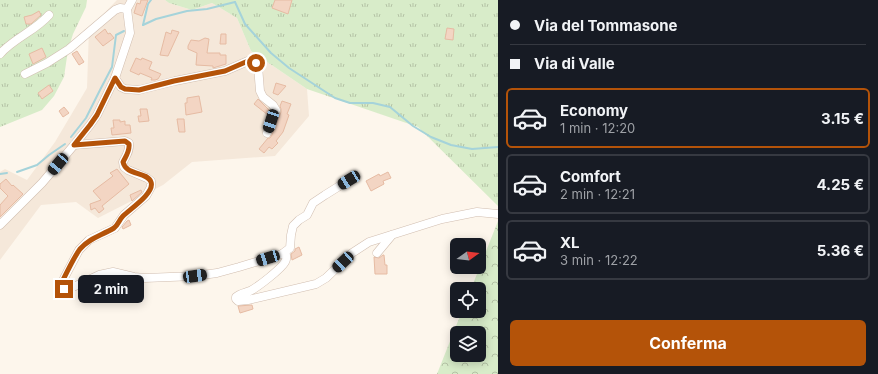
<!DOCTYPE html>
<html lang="it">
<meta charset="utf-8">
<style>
:root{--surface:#171b24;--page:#242831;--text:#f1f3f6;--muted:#9ea1a6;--line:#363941;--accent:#b45309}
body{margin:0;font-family:Inter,sans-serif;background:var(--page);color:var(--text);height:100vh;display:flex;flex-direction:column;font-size:15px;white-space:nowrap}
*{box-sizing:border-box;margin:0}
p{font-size:13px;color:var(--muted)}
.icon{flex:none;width:22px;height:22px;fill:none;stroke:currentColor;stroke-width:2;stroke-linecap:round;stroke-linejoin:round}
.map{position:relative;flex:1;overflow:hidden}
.details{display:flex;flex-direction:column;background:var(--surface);width:380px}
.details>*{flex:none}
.guide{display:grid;align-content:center;height:88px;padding:0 12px;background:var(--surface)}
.needle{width:26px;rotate:75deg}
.fabs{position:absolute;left:450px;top:238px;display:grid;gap:8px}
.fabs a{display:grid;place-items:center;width:36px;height:36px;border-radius:6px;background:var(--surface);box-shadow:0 2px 10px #0003;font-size:20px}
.end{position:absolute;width:18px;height:18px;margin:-9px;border:5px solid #b45309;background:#fff;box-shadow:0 0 0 2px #fff}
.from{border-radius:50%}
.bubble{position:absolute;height:28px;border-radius:6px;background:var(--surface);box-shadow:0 2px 10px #0003;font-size:13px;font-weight:700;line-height:28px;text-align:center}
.car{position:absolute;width:12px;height:24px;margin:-12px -6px;border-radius:5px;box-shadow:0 0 3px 1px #0007;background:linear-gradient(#222 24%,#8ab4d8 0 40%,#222 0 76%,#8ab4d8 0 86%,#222 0)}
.guide b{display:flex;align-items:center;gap:14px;height:38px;font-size:15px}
.guide b+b{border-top:1px solid var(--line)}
.guide i{width:10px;height:10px;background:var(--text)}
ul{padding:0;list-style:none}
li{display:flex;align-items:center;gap:12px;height:60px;margin:0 8px 6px;padding:0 4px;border:2px solid var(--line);border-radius:6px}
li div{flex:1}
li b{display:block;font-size:15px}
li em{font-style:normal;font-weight:700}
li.selected{border-color:var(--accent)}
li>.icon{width:36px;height:36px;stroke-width:1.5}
.cta{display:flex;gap:8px;margin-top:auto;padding:8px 12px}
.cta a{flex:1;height:46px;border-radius:6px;background:var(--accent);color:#fff;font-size:16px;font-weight:700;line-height:46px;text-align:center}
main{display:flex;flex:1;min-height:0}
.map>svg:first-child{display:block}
.residential{fill:#f5e8da}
.grass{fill:url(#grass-tufts)}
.forest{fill:url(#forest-crowns);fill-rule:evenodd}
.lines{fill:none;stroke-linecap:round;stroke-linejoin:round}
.stream{stroke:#a5d3da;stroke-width:2}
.building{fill:#f3d5c3;stroke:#e6bba3}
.minor-casing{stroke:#d1beb0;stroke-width:9}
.minor{stroke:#fff;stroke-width:8}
.route{stroke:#b45309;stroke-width:5}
</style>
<main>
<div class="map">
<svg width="498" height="374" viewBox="0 0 498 374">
<defs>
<pattern id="grass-tufts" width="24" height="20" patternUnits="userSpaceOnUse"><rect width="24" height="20" fill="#d8ecc9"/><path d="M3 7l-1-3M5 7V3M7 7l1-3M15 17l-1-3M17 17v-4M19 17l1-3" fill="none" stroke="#b4c2a5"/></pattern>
<pattern id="forest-crowns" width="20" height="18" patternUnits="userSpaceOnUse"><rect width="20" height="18" fill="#d8ecc9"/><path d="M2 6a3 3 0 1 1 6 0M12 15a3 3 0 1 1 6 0" fill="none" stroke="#b4c2a5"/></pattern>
</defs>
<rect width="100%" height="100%" fill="#fdf6ec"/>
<path class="residential" d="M117 0H165L169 3 192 10 212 3 237 18 251 51 307 89 309 116 275 156 192 162 163 185 98 218 76 202 41 205 0 260V172L5 169 27 180 55 142 87 88 89 29Z"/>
<g class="grass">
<path d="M0 0H87L86 7 73 34 68 50 64 77 54 96 42 110 0 127Z"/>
<path d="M165 0H498V206L418 127 307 89 251 51 237 18 212 3 192 10 169 3Z"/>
</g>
<path class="forest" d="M498 221V374H437L462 311H479V289H471ZM457 333H479V355H457Z"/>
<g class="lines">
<g class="stream">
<path d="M235 2 245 24 271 53 289 68 335 98 350 103H373L390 107 413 126 431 137 451 145 472 149 498 147"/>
<path d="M143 25 156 19 187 11 207 9 235 2"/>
<path d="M143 25 148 4 151 0"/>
<path d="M71 137 86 118 100 90 112 67 116 35 124 31"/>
<path d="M17 172 37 165 49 155 65 144"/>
<path d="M0 174 7 173"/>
</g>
</g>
<g class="building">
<path d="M141 0H148L142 16 134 13 137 3 140 4Z"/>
<path d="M275 0H292L288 14 272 8Z"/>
<path d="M39 11 41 15 31 24H26L24 17 32 15Z"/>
<path d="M447 28 454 29 453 40 445 39Z"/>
<path d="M105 29 108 34 110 33 114 38 103 46 95 37Z"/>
<path d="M172 30 179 32 168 56 160 55 166 32 171 34Z"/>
<path d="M221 34H226V44H220Z"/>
<path d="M205 38 209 39 207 53H220V55H226V64L213 68V66L196 65 197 53 188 49V46L191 40 199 41Z"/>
<path d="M42 48 46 57 33 64 29 54Z"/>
<path d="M77 51 84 62 79 65 72 54Z"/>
<path d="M136 58 141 60 142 58 152 62 149 69 161 74 158 79 155 80H151L152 78 140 73 139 75 130 71Z"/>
<path d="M276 83 286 86 278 95 273 93Z"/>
<path d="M49 85 53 91 42 99 38 93Z"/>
<path d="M199 96 202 112 186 115 185 103H187V98Z"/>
<path d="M258 99 270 111 268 115 254 104Z"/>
<path d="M282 101 291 104 287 114 289 115 283 132 276 141 278 143 272 149 269 147 264 153 259 149 268 138H270L272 135 281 112V109L280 106Z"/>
<path d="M64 107 69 113 63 117 59 111Z"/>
<path d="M140 109H147L149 121 139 122 138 116H141Z"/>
<path d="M177 119H184L185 132H179Z"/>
<path d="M113 120H120V122L125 121V125H130L131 133 112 135 111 128H114Z"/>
<path d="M117 169 129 184 102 206 104 209 99 213 95 208 91 210 90 204 101 200 93 191 113 176 110 173Z"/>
<path d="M388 172 391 178 383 181 384 184 371 191 366 181 379 174 380 176Z"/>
<path d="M6 179 12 186 13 185 23 194 0 217V205L8 196 0 188V184Z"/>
<path d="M141 190 142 192 132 201 130 195Z"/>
<path d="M129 220 131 225 123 229 122 227 127 221Z"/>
<path d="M299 247 302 255 292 260 291 254 295 251V249Z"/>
<path d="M383 255H384L385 265H387V274H375L374 257 379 258Z"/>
<path d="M252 305 253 309 240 313 238 306Z"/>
</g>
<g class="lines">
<g class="minor-casing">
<g id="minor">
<path d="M0 54C14 38 35 31 49 15"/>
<path d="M25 74 47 63 69 49 115 10 120 8 127 9"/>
<path d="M115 78 121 87 125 89 139 90 175 81 225 71 248 61 256 63 258 66 260 91 263 97 273 105 276 110 267 133"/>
<path d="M74 145 125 141 129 143C130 151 126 156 123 162L124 167 128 170 147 178 151 181V187L146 196 124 215 115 228 89 240 79 250 61 284 62 288 64 289H69L99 275 113 272 134 277 145 278 195 276 217 273 239 267 282 254 286 255C286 259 287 258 285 262 281 269 258 287 250 291 245 293 240 293 236 297V299L238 301 248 300 316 284 326 278 352 253 369 242 442 219 477 212 498 214"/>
<path d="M0 225 42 183 74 145 90 125 97 115 115 78 130 33 127 9 132 0"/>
<path d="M377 253 392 235"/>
<path d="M282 254 290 248 291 235 293 226 299 220 307 215 313 203 325 195 349 180"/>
</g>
</g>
<use href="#minor" class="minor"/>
</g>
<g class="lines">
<path class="route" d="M64 289 62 288 61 284C66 274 74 257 80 249 91 237 101 236 114 228 118 225 119 220 123 216 130 209 155 193 151 182 147 171 126 176 123 162 126 156 130 151 129 144L125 141 74 145 90 125 97 115 115 78 121 87 125 89 139 90 174 81 225 71 248 61 256 63"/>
</g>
</svg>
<div class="fabs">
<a><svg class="needle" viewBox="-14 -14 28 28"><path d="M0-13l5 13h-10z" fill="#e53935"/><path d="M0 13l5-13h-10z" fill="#9ea1a6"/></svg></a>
<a><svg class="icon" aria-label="locate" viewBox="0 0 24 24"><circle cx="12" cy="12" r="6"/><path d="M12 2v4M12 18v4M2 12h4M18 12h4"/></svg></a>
<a><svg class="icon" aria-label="layers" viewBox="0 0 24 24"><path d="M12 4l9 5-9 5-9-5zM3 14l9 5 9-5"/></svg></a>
</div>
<i class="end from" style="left:256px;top:63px"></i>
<i class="end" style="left:64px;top:289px"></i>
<div class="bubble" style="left:78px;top:275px;width:66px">2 min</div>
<i class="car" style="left:271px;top:121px;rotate:198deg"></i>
<i class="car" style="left:58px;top:164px;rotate:220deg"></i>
<i class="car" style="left:349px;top:180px;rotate:238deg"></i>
<i class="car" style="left:268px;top:258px;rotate:253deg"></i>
<i class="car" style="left:343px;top:262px;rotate:227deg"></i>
<i class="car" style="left:195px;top:276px;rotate:82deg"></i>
</div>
<section class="details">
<div class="guide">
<b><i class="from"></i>Via del Tommasone</b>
<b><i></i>Via di Valle</b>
</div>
<ul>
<li class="selected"><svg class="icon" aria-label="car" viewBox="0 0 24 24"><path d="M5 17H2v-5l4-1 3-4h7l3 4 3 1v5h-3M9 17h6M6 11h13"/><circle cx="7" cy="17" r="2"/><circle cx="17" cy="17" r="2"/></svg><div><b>Economy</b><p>1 min · 12:20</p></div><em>3.15 €</em></li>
<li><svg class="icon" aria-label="car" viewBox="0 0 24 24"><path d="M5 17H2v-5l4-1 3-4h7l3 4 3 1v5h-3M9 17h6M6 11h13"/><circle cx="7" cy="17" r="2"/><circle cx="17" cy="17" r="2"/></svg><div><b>Comfort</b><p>2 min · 12:21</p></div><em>4.25 €</em></li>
<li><svg class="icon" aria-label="car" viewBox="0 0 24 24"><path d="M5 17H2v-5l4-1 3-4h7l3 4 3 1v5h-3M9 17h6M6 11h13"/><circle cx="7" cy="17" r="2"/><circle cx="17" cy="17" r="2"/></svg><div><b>XL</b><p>3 min · 12:22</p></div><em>5.36 €</em></li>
</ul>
<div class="cta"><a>Conferma</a></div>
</section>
</main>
